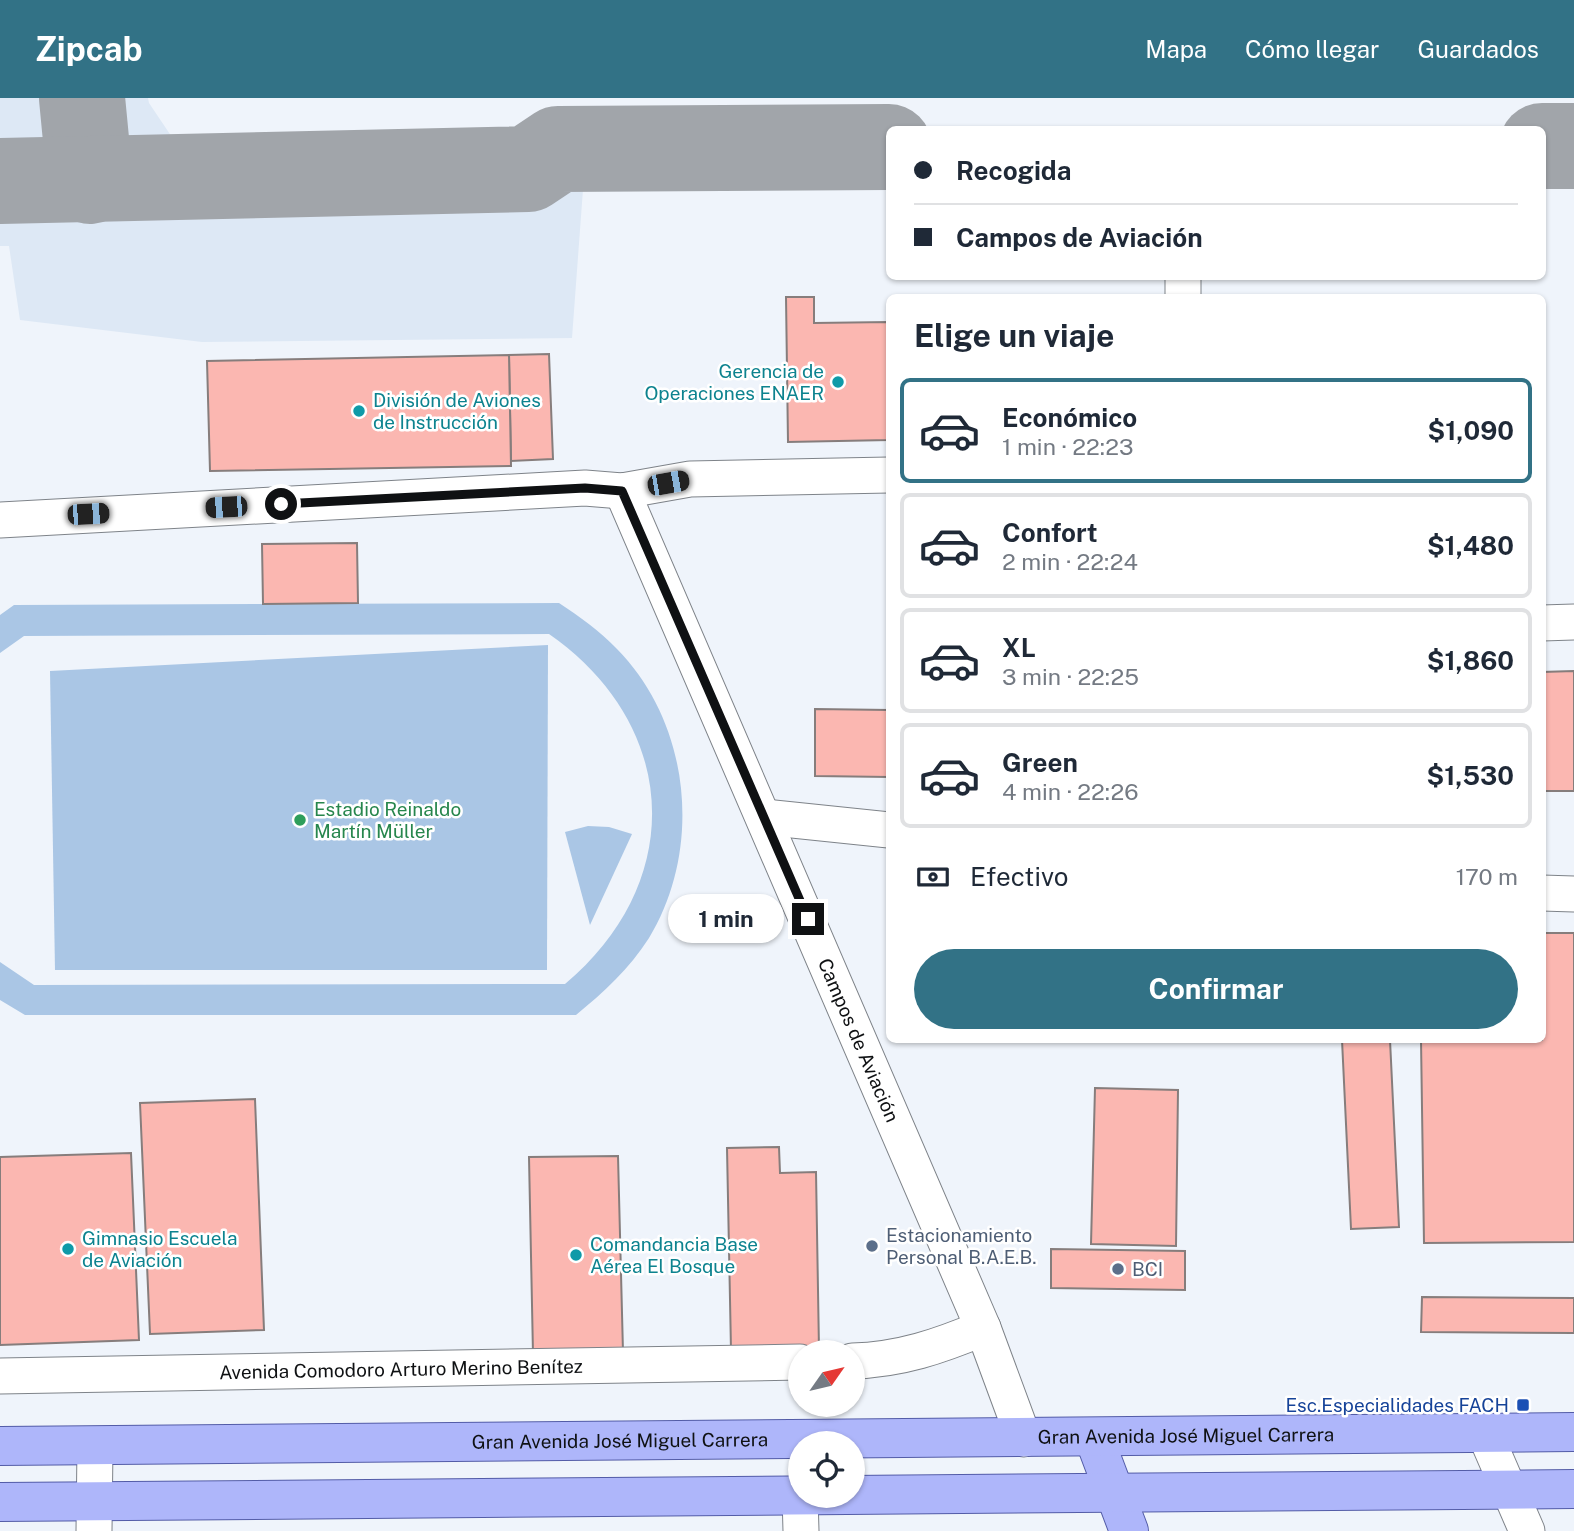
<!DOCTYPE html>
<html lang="es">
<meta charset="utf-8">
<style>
:root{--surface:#fff;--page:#f6f6f7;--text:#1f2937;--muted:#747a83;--line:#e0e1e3;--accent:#327286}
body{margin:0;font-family:"Public Sans",sans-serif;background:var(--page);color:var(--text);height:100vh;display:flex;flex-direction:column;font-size:26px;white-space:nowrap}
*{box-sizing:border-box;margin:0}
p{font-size:23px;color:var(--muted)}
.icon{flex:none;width:38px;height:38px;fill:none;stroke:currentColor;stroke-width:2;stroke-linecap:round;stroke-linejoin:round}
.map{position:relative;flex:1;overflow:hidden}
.drawer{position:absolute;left:886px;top:196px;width:660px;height:749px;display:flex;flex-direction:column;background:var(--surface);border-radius:10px;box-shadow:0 2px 5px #0004}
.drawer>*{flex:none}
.banner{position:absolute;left:886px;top:28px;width:660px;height:154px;border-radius:10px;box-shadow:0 2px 5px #0004;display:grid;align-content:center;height:154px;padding:0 28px;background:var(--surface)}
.needle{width:46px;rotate:56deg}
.fabs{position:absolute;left:788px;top:1242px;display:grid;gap:14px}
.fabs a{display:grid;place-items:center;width:77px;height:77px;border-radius:50%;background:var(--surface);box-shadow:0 2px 5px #0004;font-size:35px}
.end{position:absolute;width:32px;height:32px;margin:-16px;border:9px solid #0f1113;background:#fff;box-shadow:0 0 0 4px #fff}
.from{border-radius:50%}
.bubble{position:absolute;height:49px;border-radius:24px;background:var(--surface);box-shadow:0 2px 5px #0004;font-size:23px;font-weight:700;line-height:49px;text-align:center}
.car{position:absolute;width:21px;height:42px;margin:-21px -10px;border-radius:9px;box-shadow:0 0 5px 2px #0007;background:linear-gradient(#222 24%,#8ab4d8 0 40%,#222 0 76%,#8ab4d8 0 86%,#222 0)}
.banner b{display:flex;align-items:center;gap:24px;height:66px;font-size:26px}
.banner b+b{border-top:2px solid var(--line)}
.banner i{width:18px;height:18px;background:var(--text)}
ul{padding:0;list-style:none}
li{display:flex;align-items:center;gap:21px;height:105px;margin:0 14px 10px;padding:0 14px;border:4px solid var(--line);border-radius:10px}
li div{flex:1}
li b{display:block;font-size:26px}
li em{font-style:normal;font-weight:700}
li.active{border-color:var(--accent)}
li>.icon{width:63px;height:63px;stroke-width:1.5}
h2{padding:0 28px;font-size:32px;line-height:84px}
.pay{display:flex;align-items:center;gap:18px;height:77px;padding:0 28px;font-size:26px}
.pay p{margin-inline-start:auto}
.action{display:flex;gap:14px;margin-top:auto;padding:14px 28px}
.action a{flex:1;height:80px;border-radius:42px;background:var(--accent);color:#fff;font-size:28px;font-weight:700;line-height:80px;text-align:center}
header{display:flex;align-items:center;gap:42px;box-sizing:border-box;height:98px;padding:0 35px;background:var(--accent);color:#fff}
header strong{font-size:33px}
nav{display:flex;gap:38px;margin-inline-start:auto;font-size:24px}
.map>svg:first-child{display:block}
.built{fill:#dde8f5}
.pitch{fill:#aac6e5}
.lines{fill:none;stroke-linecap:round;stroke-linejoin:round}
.taxiway{stroke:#a1a5aa;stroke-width:86}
.building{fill:#fbb7b1;stroke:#867d7c;stroke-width:2}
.minor-casing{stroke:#7e8389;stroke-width:37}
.major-casing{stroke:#535ca7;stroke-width:40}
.minor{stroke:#fff;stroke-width:35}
.major{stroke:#aeb6fa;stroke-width:38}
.route{stroke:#0f1113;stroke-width:9}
.culture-dot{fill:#0f9aa8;stroke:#fff;stroke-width:2.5}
.leisure-dot{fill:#2e9e5b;stroke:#fff;stroke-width:2.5}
.service-dot{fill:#5c6f8a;stroke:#fff;stroke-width:2.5}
.transit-dot{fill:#1a4fb4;stroke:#fff;stroke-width:2.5}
.labels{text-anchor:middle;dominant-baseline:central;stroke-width:5;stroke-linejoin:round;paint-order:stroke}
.culture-label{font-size:19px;fill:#0d838f;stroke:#fff;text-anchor:start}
.leisure-label{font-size:19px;fill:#27864d;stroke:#fff;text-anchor:start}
.street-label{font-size:19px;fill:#0f1113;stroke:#fff}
.service-label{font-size:19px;fill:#4e5e75;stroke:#fff;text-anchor:start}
.transit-label{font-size:19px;fill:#164399;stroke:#fff;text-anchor:end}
</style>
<header>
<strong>Zipcab</strong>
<nav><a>Mapa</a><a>Cómo llegar</a><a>Guardados</a></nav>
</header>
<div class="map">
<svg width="1574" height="1433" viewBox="0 0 1574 1433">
<rect width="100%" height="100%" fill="#eff4fb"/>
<path class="built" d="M0 0H148L149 5 186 60 586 51 572 240 202 244 20 222 9 148H0Z"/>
<g class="pitch">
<path d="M559 505C580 519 600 533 617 551 691 626 703 751 649 840 629 871 604 894 576 917H25L0 902V864L34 887 565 886C687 784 680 627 549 536L24 538 0 555V517L14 507Z"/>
<path d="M548 547 547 872H55L50 573Z"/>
<path d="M588 728 609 729 632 736 590 827 565 734Z"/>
</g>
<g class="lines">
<g class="taxiway">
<path d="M82 0 90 83"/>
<path d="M1542 48H1574"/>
<path d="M0 83 528 71 558 51 889 49"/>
</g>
</g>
<g class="building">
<path d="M786 199H814V225L889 224V342L788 344Z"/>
<path d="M549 256 553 361 511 363 509 257Z"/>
<path d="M509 257 511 368 210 373 207 263Z"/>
<path d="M357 445 358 505 263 506 262 446Z"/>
<path d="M1574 573V693H1542V574Z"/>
<path d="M815 611 889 612V679L815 678Z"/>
<path d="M1542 835H1574V1144L1424 1145 1421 942H1542Z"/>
<path d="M1342 942H1390L1399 1129 1351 1131Z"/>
<path d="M1095 990 1178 992 1176 1148 1091 1146Z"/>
<path d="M255 1001 264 1232 150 1236 140 1005Z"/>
<path d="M779 1049 780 1075 816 1074 819 1251 731 1252 727 1050Z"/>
<path d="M131 1055 139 1242 0 1247V1059Z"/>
<path d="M618 1058 623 1254 533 1256 529 1059Z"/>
<path d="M1051 1151 1185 1153V1192L1051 1190Z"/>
<path d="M1422 1199 1574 1200V1235L1421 1234Z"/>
</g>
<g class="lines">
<g class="minor-casing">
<g id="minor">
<path d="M1183 178V200"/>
<path id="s1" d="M622 393 983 1230 1024 1341"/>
<path d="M0 422 585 390 622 393 690 381 889 377"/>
<path d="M1542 525 1574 524"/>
<path d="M764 719 889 732"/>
<path d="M1542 795 1574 796"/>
<path d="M852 1263C900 1262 940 1248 983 1230"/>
<path id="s2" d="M0 1278 800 1264"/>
<path d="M1485 1336 1527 1433"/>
<path d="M800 1398 801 1433"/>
<path d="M94 1433 95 1348"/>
</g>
</g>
<g class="major-casing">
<g id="major">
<path d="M1094 1340 1129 1433"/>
<path id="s3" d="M0 1348 1574 1334"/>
<path d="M0 1404 1574 1391"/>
</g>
</g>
<use href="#minor" class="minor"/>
<use href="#major" class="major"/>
</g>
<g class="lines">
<path class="route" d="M281 406 585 390 622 393 808 821"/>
</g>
<g class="culture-dot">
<circle cx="838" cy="284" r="7"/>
<circle cx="359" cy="313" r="7"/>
<circle cx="68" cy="1151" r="7"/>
<circle cx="576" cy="1157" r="7"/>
</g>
<circle class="leisure-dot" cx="300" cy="722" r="7"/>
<g class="service-dot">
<circle cx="872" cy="1148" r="7"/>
<circle cx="1118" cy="1171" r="7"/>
</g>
<rect class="transit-dot" x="1516" y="1300" width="14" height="14" rx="3.5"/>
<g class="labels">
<g class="culture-label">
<text x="824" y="273" text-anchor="end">Gerencia de<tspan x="824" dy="22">Operaciones ENAER</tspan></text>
<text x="373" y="302">División de Aviones<tspan x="373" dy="22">de Instrucción</tspan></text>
<text x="82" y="1140">Gimnasio Escuela<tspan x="82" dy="22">de Aviación</tspan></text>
<text x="590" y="1146">Comandancia Base<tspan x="590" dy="22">Aérea El Bosque</tspan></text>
</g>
<g class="leisure-label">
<text x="314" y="711">Estadio Reinaldo<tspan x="314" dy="22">Martín Müller</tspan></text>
</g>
<g class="street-label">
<text stroke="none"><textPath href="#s1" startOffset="598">Campos de Aviación</textPath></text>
<text stroke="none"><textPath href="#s2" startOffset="401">Avenida Comodoro Arturo Merino Benítez</textPath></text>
<text stroke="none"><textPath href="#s3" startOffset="1186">Gran Avenida José Miguel Carrera</textPath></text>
<text stroke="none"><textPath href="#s3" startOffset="620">Gran Avenida José Miguel Carrera</textPath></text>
</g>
<g class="service-label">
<text x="886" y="1137">Estacionamiento<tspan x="886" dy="22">Personal B.A.E.B.</tspan></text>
<text x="1132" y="1171">BCI</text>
</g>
<g class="transit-label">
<text x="1509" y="1307">Esc.Especialidades FACH</text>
</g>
</g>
</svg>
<div class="fabs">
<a><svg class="needle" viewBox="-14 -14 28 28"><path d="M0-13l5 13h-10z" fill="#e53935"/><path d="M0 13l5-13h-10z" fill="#747a83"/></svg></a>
<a><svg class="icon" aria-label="locate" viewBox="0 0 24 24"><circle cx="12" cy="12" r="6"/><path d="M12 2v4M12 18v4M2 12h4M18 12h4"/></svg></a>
</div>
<i class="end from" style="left:281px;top:406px"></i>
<i class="end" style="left:808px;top:821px"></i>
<div class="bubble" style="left:668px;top:796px;width:116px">1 min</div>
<i class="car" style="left:668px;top:385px;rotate:80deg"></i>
<i class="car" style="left:226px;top:409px;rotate:267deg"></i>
<i class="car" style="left:88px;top:416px;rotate:87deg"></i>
<div class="banner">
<b><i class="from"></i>Recogida</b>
<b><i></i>Campos de Aviación</b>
</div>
<section class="drawer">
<h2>Elige un viaje</h2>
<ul>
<li class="active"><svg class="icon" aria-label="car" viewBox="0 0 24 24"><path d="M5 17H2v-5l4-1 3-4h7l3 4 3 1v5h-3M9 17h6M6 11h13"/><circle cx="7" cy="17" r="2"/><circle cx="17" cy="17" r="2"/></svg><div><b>Económico</b><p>1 min · 22:23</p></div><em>$1,090</em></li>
<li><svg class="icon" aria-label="car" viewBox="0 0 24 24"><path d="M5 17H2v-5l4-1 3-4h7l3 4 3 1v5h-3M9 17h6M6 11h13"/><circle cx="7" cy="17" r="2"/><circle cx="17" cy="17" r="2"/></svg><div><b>Confort</b><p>2 min · 22:24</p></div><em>$1,480</em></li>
<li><svg class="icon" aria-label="car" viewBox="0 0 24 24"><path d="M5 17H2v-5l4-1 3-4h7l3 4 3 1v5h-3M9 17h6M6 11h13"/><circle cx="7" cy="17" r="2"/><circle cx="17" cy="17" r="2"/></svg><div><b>XL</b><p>3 min · 22:25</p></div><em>$1,860</em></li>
<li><svg class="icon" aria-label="car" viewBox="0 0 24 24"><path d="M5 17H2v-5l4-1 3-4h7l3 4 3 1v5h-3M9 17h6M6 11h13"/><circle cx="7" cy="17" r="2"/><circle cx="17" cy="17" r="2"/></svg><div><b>Green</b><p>4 min · 22:26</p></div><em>$1,530</em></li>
</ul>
<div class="pay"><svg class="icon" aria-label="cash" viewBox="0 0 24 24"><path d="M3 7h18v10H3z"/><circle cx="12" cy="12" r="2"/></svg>Efectivo<p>170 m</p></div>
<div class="action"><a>Confirmar</a></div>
</section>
</div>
